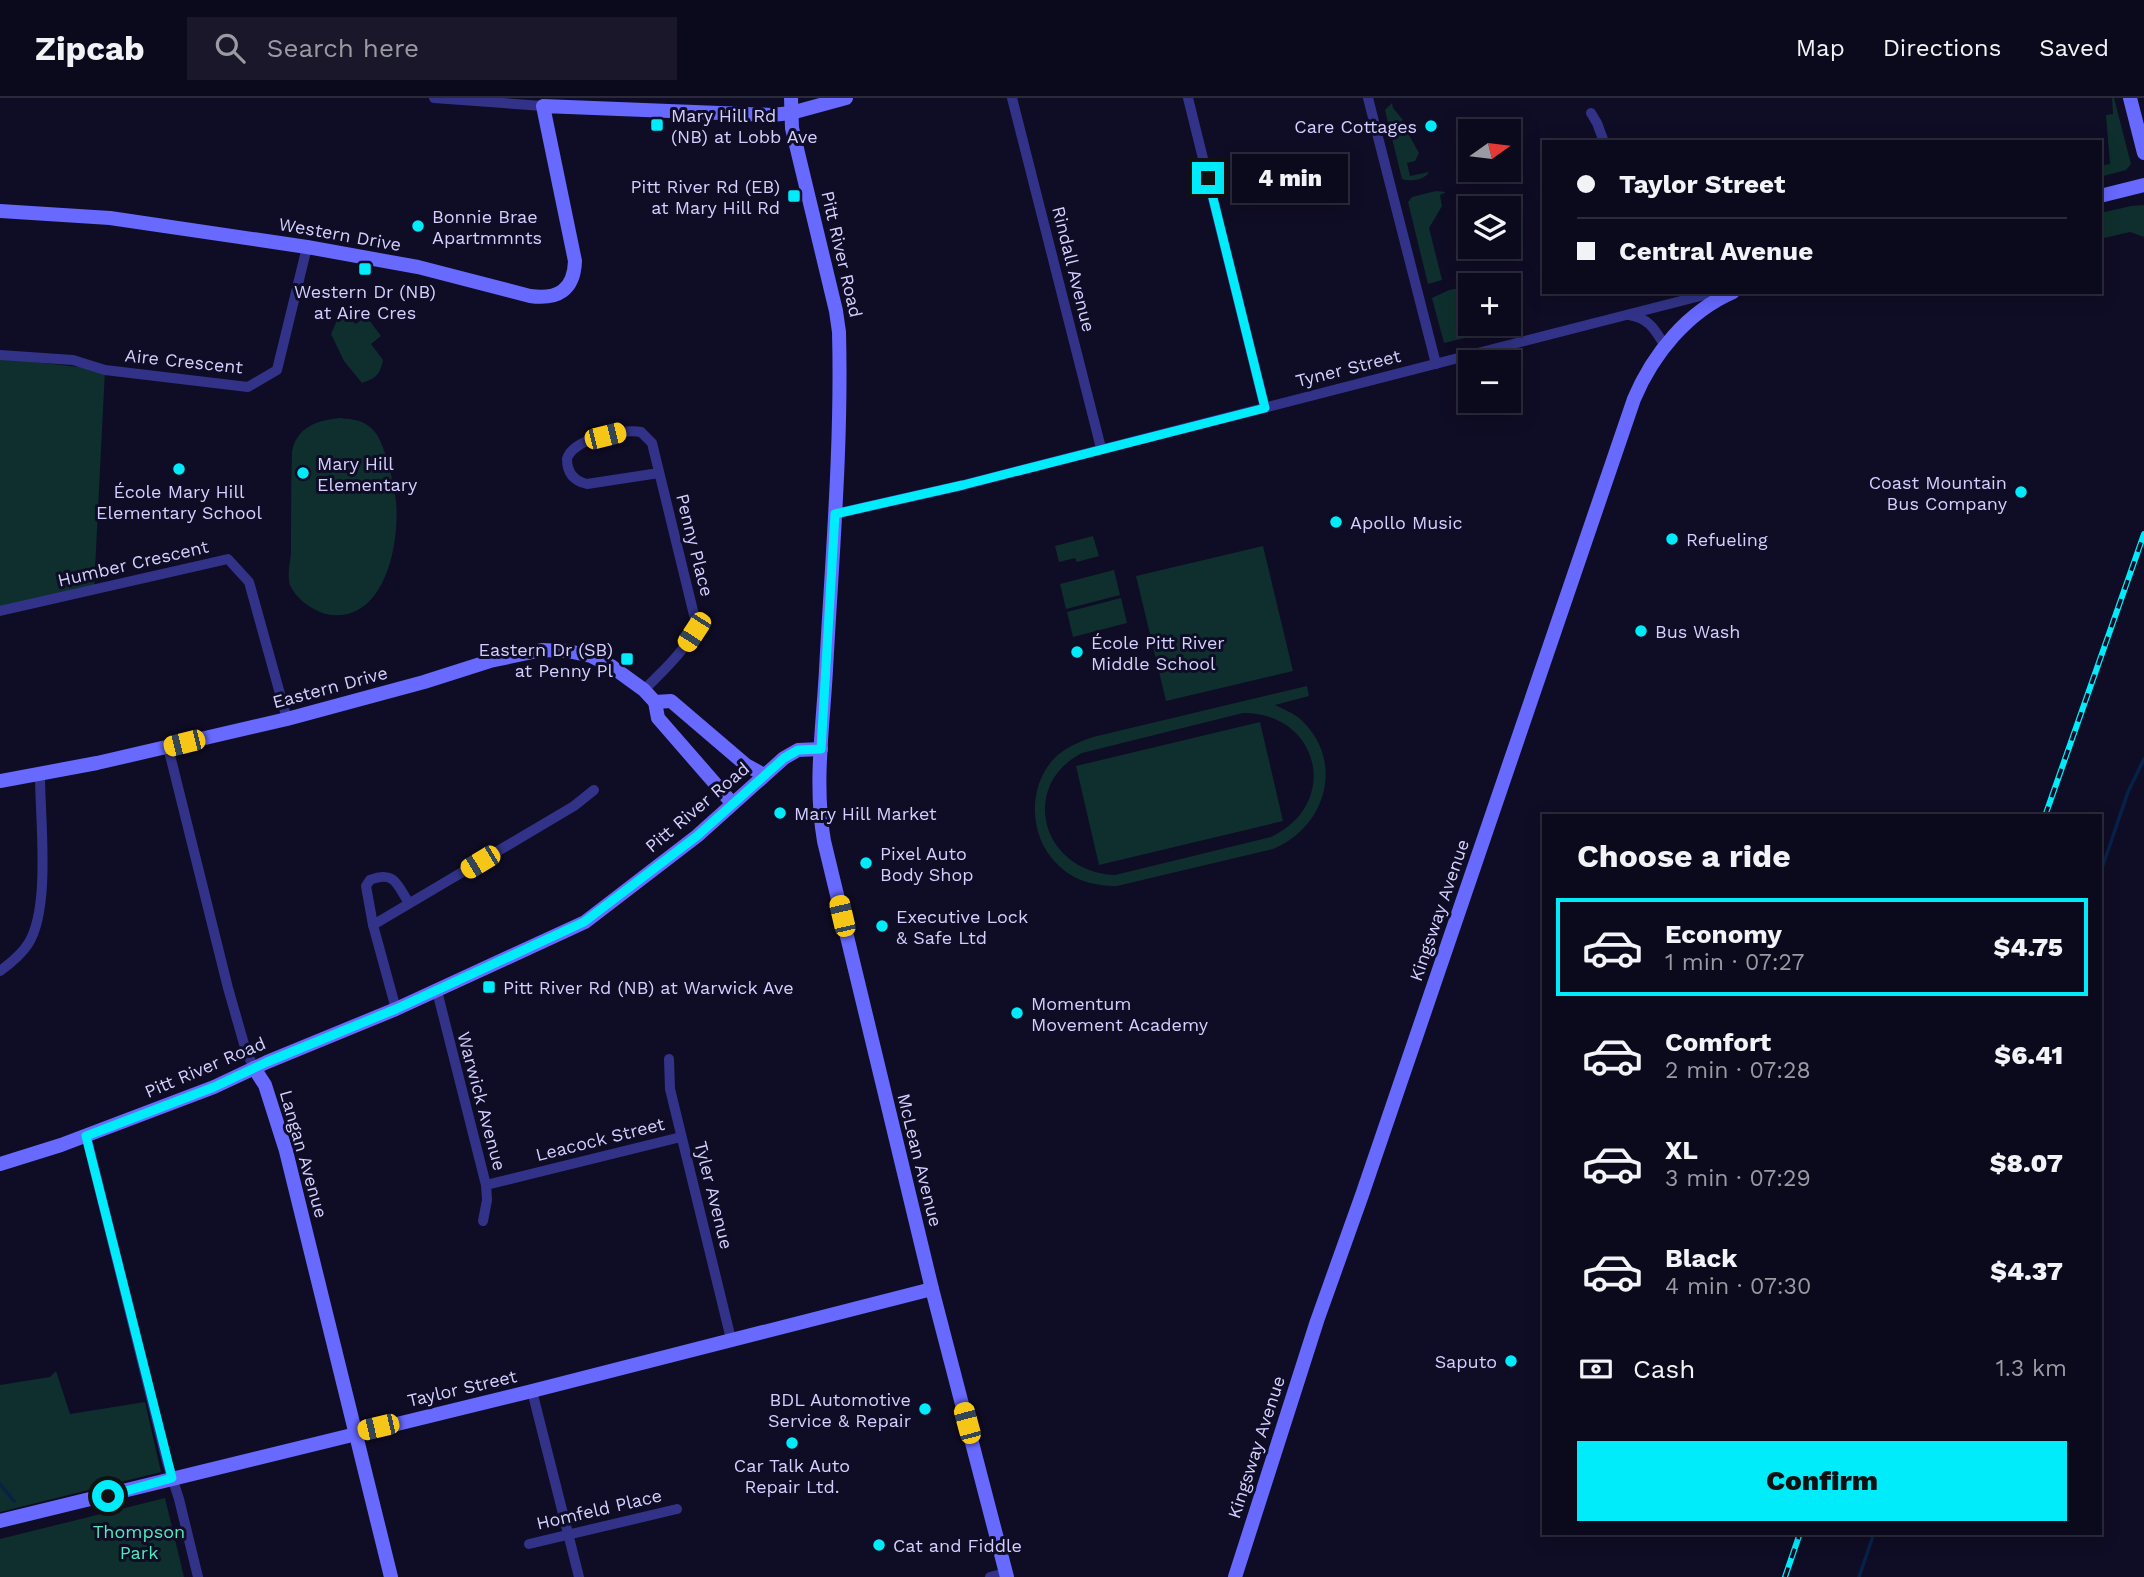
<!DOCTYPE html>
<meta charset="utf-8">
<style>
:root{--surface:#0b091c;--page:#191729;--text:#f1f3f6;--muted:#9a9aa3;--line:#2b2a3b;--accent:#00ecfb}
body{margin:0;font-family:"Work Sans",sans-serif;background:var(--page);color:var(--text);height:100vh;display:flex;flex-direction:column;font-size:26px;white-space:nowrap}
*{box-sizing:border-box;margin:0}
p{font-size:23px;color:var(--muted)}
.icon{flex:none;width:38px;height:38px;fill:none;stroke:currentColor;stroke-width:2;stroke-linecap:round;stroke-linejoin:round}
.map{position:relative;flex:1;overflow:hidden}
.side{position:absolute;left:1542px;top:716px;width:560px;height:721px;display:flex;flex-direction:column;background:var(--surface);border-radius:0px;box-shadow:0 4px 18px #0003,0 0 0 2px var(--line)}
.side>*{flex:none}
.top-card{position:absolute;left:1542px;top:42px;width:560px;height:154px;border-radius:0px;box-shadow:0 4px 18px #0003,0 0 0 2px var(--line);display:grid;align-content:center;height:154px;padding:0 35px;background:var(--surface)}
.needle{width:46px;rotate:76deg}
.tools{position:absolute;left:1458px;top:21px;display:grid;gap:14px}
.tools a{display:grid;place-items:center;width:63px;height:63px;border-radius:0px;background:var(--surface);box-shadow:0 4px 18px #0003,0 0 0 2px var(--line);font-size:35px}
.end{position:absolute;width:32px;height:32px;margin:-16px;border:9px solid #00ecfb;background:#111;box-shadow:0 0 0 4px #111}
.from{border-radius:50%}
.bubble{position:absolute;height:49px;border-radius:0px;background:var(--surface);box-shadow:0 4px 18px #0003,0 0 0 2px var(--line);font-size:23px;font-weight:800;line-height:49px;text-align:center}
.car{position:absolute;width:21px;height:42px;margin:-21px -10px;border-radius:9px;box-shadow:0 0 5px 2px #0007;background:linear-gradient(#f5c518 24%,#345 0 40%,#f5c518 0 76%,#345 0 86%,#f5c518 0)}
.top-card b{display:flex;align-items:center;gap:24px;height:66px;font-size:26px}
.top-card b+b{border-top:2px solid var(--line)}
.top-card i{width:18px;height:18px;background:var(--text)}
ul{padding:0;list-style:none}
li{display:flex;align-items:center;gap:21px;height:98px;margin:0 14px 10px;padding:0 21px;border:4px solid transparent;border-radius:0px}
li div{flex:1}
li b{display:block;font-size:26px}
li em{font-style:normal;font-weight:800}
li.current{border-color:var(--accent)}
li>.icon{width:63px;height:63px;stroke-width:1.5}
h2{padding:0 35px;font-size:32px;line-height:84px}
.pay{display:flex;align-items:center;gap:18px;height:77px;padding:0 35px;font-size:26px}
.pay p{margin-inline-start:auto}
.action{display:flex;gap:14px;margin-top:auto;padding:14px 35px}
.action a{flex:1;height:80px;border-radius:0px;background:var(--accent);color:#111;font-size:28px;font-weight:800;line-height:80px;text-align:center}
header{display:flex;align-items:center;gap:42px;box-sizing:border-box;height:98px;padding:0 35px;background:var(--surface);border-bottom:2px solid var(--line)}
header strong{font-size:33px}
nav{display:flex;gap:38px;margin-inline-start:auto;font-size:24px}
.search{width:490px;height:63px;background:var(--page);display:flex;align-items:center;gap:18px;box-sizing:border-box;padding:0 24px;border-radius:0px;color:var(--muted);font-size:26px}
.map>svg:first-child{display:block}
.green{fill:#0e2f2d;fill-rule:evenodd}
.lines{fill:none;stroke-linecap:round;stroke-linejoin:round}
.stream{stroke:#072249;stroke-width:3.5}
.street{stroke:#323388;stroke-width:10}
.secondary{stroke:#6769ff;stroke-width:14}
.rail-casing{stroke:#00ecfb;stroke-width:6}
.rail{stroke:#0f0c25;stroke-width:3.5;stroke-dasharray:10;stroke-linecap:butt}
.route{stroke:#00ecfb;stroke-width:9}
.poi-dot{fill:#00ecfb;stroke:#0f0c25;stroke-width:2.5}
.labels{text-anchor:middle;dominant-baseline:central;stroke-width:6;stroke-linejoin:round;paint-order:stroke}
.poi-label{font-size:18px;fill:#d3d0ff;stroke:#0f0c25;text-anchor:start}
.street-label{font-size:18px;fill:#d3d0ff;stroke:#0f0c25}
.park-label{font-size:18px;fill:#50ebbd;stroke:#0f0c25}
</style>
<header>
<strong>Zipcab</strong>
<div class="search"><svg class="icon" aria-label="search" viewBox="0 0 24 24"><circle cx="10" cy="10" r="6"/><path d="M15 15l6 6"/></svg>Search here</div>
<nav><a>Map</a><a>Directions</a><a>Saved</a></nav>
</header>
<div class="map">
<svg width="2144" height="1479" viewBox="0 0 2144 1479">
<rect width="100%" height="100%" fill="#0f0c25"/>
<g class="green">
<path d="M2112 0H2114L2131 66 2126 72 2100 79V68L2110 66 2106 17 2113 16Z"/>
<path d="M1392 5 1393 10 1403 22 1401 23 1419 55 1415 63 1407 65 1410 78 1429 74C1425 82 1410 84 1402 81L1385 12Z"/>
<path d="M1436 93 1446 94 1440 97 1442 108 1429 130 1442 182 1428 186 1408 104 1412 99Z"/>
<path d="M2144 107V139L2130 134 2100 141V115L2131 108Z"/>
<path d="M1470 188V226H1508L1509 208 1519 216 1521 227 1444 245 1432 200 1449 192Z"/>
<path d="M366 218 381 238 371 246 383 262C380 277 376 280 362 285L344 263 331 236 338 220 347 219 356 226Z"/>
<path d="M0 260 105 272 94 492 0 513Z"/>
<path d="M340 320C351 321 362 322 370 329 380 337 383 350 387 361 391 375 394 389 396 403 400 445 385 528 326 516 312 512 296 501 290 487 287 479 290 464 291 455 291 421 291 388 292 354 296 329 318 322 340 320Z"/>
<path d="M1093 438 1099 458 1077 464 1075 460 1059 464 1055 448Z"/>
<path d="M1263 448 1293 573 1166 603 1136 478Z"/>
<path d="M1114 472 1120 497 1066 511 1060 486Z"/>
<path d="M1121 500 1127 525 1073 539 1067 514Z"/>
<path d="M1307 588 1309 598 1275 607C1283 611 1293 615 1299 620 1346 661 1327 729 1273 751L1117 788C1095 788 1074 783 1058 767 1027 738 1027 683 1059 656 1069 648 1081 643 1093 639ZM1243 615C1320 615 1341 706 1271 739L1115 777C1042 774 1018 688 1082 655Z"/>
<path d="M1260 624 1283 723 1099 767 1076 668Z"/>
<path d="M56 1273 70 1316 145 1304 161 1374 0 1414V1287L50 1279Z"/>
<path d="M165 1400 184 1479H0V1441Z"/>
</g>
<g class="lines">
<g class="stream">
<path d="M2100 776 2128 694 2144 661"/>
<path d="M0 1386 14 1403"/>
<path d="M1859 1479 1874 1435"/>
</g>
<g class="street">
<path d="M434 0 543 8"/>
<path d="M1012 0 1101 350"/>
<path d="M1188 0 1265 310"/>
<path d="M1368 0 1436 266"/>
<path d="M1591 15 1597 25 1604 44"/>
<path d="M1629 217C1649 220 1655 232 1665 248"/>
<path d="M0 257 73 262 105 272 248 289 277 272 307 149"/>
<path d="M835 416 963 387 1716 194"/>
<path d="M0 513 228 461 249 484 287 621"/>
<path d="M644 592C660 575 696 545 695 521L652 345 641 334C623 330 572 341 567 361 567 375 574 383 587 386L659 375"/>
<path d="M168 649 228 890 246 953 254 970"/>
<path d="M373 827 366 788 370 782C395 772 397 787 409 805"/>
<path d="M0 873C11 865 21 857 28 846 51 811 40 721 40 677"/>
<path d="M437 893 486 1087 487 1102 483 1123"/>
<path d="M396 911 373 827 574 708 594 692"/>
<path d="M669 961 670 991 731 1241"/>
<path d="M86 1037 167 1364 179 1401 198 1479"/>
<path d="M486 1087 681 1039"/>
<path d="M532 1293 579 1479"/>
<path d="M529 1446 677 1411"/>
<path d="M990 1479 1005 1475"/>
</g>
<g class="secondary">
<path d="M791 0 792 30 836 213 839 234C842 346 832 460 826 572 823 628 814 686 824 743L932 1191 1007 1479"/>
<path d="M2130 0 2144 55"/>
<path d="M2100 98 2144 87"/>
<path d="M0 113 110 120 307 149 418 169 530 198C558 202 574 192 575 163L543 8 772 17 791 15 846 0"/>
<path d="M655 604 671 603 746 667 764 677"/>
<path d="M0 683 97 665 287 621 424 584 490 563 542 552 568 553 591 558 611 568 644 592 655 604 658 620 732 705"/>
<path d="M254 970 265 987 286 1053 391 1479"/>
<path d="M0 1066 61 1047 214 989 267 964 396 911 585 824 697 738 784 660 798 652 821 651"/>
<path d="M0 1423 532 1293 932 1191"/>
<path d="M1235 1479 1317 1223 1362 1097 1634 301C1653 256 1687 214 1733 194"/>
</g>
<g class="rail-casing">
<g id="rail">
<path d="M2045 718 2144 436"/>
<path d="M1785 1479 1800 1435"/>
</g>
</g>
<use href="#rail" class="rail"/>
</g>
<g class="lines">
<path class="route" d="M108 1398 172 1380 86 1038 214 989 267 964 396 911 584 824 697 738 784 660 798 652 821 651 835 416 963 387 1265 310 1208 80"/>
</g>
<g class="poi-dot">
<rect x="650" y="20" width="14" height="14" rx="3.5"/>
<circle cx="1431" cy="28" r="7"/>
<rect x="787" y="91" width="14" height="14" rx="3.5"/>
<circle cx="418" cy="128" r="7"/>
<rect x="358" y="164" width="14" height="14" rx="3.5"/>
<circle cx="179" cy="371" r="7"/>
<circle cx="303" cy="375" r="7"/>
<circle cx="2021" cy="394" r="7"/>
<circle cx="1336" cy="424" r="7"/>
<circle cx="1672" cy="441" r="7"/>
<circle cx="1641" cy="533" r="7"/>
<circle cx="1077" cy="554" r="7"/>
<rect x="620" y="554" width="14" height="14" rx="3.5"/>
<circle cx="780" cy="715" r="7"/>
<circle cx="866" cy="765" r="7"/>
<circle cx="882" cy="828" r="7"/>
<rect x="482" y="882" width="14" height="14" rx="3.5"/>
<circle cx="1017" cy="915" r="7"/>
<circle cx="1511" cy="1263" r="7"/>
<circle cx="925" cy="1311" r="7"/>
<circle cx="792" cy="1345" r="7"/>
<circle cx="879" cy="1447" r="7"/>
</g>
<g class="labels">
<g class="poi-label">
<text x="671" y="17">Mary Hill Rd<tspan x="671" dy="21">(NB) at Lobb Ave</tspan></text>
<text x="1417" y="28" text-anchor="end">Care Cottages</text>
<text x="780" y="88" text-anchor="end">Pitt River Rd (EB)<tspan x="780" dy="21">at Mary Hill Rd</tspan></text>
<text x="432" y="118">Bonnie Brae<tspan x="432" dy="21">Apartmmnts</tspan></text>
<text x="365" y="193" text-anchor="middle">Western Dr (NB)<tspan x="365" dy="21">at Aire Cres</tspan></text>
<text x="317" y="365">Mary Hill<tspan x="317" dy="21">Elementary</tspan></text>
<text x="2007" y="384" text-anchor="end">Coast Mountain<tspan x="2007" dy="21">Bus Company</tspan></text>
<text x="179" y="393" text-anchor="middle">École Mary Hill<tspan x="179" dy="21">Elementary School</tspan></text>
<text x="1350" y="424">Apollo Music</text>
<text x="1686" y="441">Refueling</text>
<text x="1655" y="533">Bus Wash</text>
<text x="1091" y="544">École Pitt River<tspan x="1091" dy="21">Middle School</tspan></text>
<text x="613" y="551" text-anchor="end">Eastern Dr (SB)<tspan x="613" dy="21">at Penny Pl</tspan></text>
<text x="794" y="715">Mary Hill Market</text>
<text x="880" y="755">Pixel Auto<tspan x="880" dy="21">Body Shop</tspan></text>
<text x="896" y="818">Executive Lock<tspan x="896" dy="21">&amp; Safe Ltd</tspan></text>
<text x="503" y="889">Pitt River Rd (NB) at Warwick Ave</text>
<text x="1031" y="905">Momentum<tspan x="1031" dy="21">Movement Academy</tspan></text>
<text x="1497" y="1263" text-anchor="end">Saputo</text>
<text x="911" y="1301" text-anchor="end">BDL Automotive<tspan x="911" dy="21">Service &amp; Repair</tspan></text>
<text x="792" y="1367" text-anchor="middle">Car Talk Auto<tspan x="792" dy="21">Repair Ltd.</tspan></text>
<text x="893" y="1447">Cat and Fiddle</text>
</g>
<g class="street-label">
<text transform="translate(340 136) rotate(10)">Western Drive</text>
<text transform="translate(842 156) rotate(77)">Pitt River Road</text>
<text transform="translate(1074 171) rotate(76)">Rindall Avenue</text>
<text transform="translate(184 263) rotate(6)">Aire Crescent</text>
<text transform="translate(1348 270) rotate(-14)">Tyner Street</text>
<text transform="translate(695 447) rotate(76)">Penny Place</text>
<text transform="translate(133 465) rotate(-13)">Humber Crescent</text>
<text transform="translate(330 589) rotate(-15)">Eastern Drive</text>
<text transform="translate(697 709) rotate(-40)">Pitt River Road</text>
<text transform="translate(1439 812) rotate(-71)">Kingsway Avenue</text>
<text transform="translate(205 969) rotate(-23)">Pitt River Road</text>
<text transform="translate(482 1003) rotate(75)">Warwick Avenue</text>
<text transform="translate(600 1041) rotate(-14)">Leacock Street</text>
<text transform="translate(304 1056) rotate(74)">Langan Avenue</text>
<text transform="translate(920 1062) rotate(76)">McLean Avenue</text>
<text transform="translate(714 1097) rotate(76)">Tyler Avenue</text>
<text transform="translate(462 1290) rotate(-13)">Taylor Street</text>
<text transform="translate(1256 1349) rotate(-72)">Kingsway Avenue</text>
<text transform="translate(599 1411) rotate(-13)">Homfeld Place</text>
</g>
<g class="park-label">
<text x="139" y="1433">Thompson<tspan x="139" dy="21">Park</tspan></text>
</g>
</g>
</svg>
<div class="tools">
<a><svg class="needle" viewBox="-14 -14 28 28"><path d="M0-13l5 13h-10z" fill="#e53935"/><path d="M0 13l5-13h-10z" fill="#9a9aa3"/></svg></a>
<a><svg class="icon" aria-label="layers" viewBox="0 0 24 24"><path d="M12 4l9 5-9 5-9-5zM3 14l9 5 9-5"/></svg></a>
<a>+</a>
<a>−</a>
</div>
<i class="end from" style="left:108px;top:1398px"></i>
<i class="end" style="left:1208px;top:80px"></i>
<div class="bubble" style="left:1232px;top:56px;width:116px">4 min</div>
<i class="car" style="left:605px;top:338px;rotate:76deg"></i>
<i class="car" style="left:694px;top:534px;rotate:213deg"></i>
<i class="car" style="left:184px;top:645px;rotate:256deg"></i>
<i class="car" style="left:480px;top:764px;rotate:239deg"></i>
<i class="car" style="left:842px;top:818px;rotate:347deg"></i>
<i class="car" style="left:967px;top:1325px;rotate:345deg"></i>
<i class="car" style="left:378px;top:1329px;rotate:257deg"></i>
<div class="top-card">
<b><i class="from"></i>Taylor Street</b>
<b><i></i>Central Avenue</b>
</div>
<section class="side">
<h2>Choose a ride</h2>
<ul>
<li class="current"><svg class="icon" aria-label="car" viewBox="0 0 24 24"><path d="M5 17H2v-5l4-1 3-4h7l3 4 3 1v5h-3M9 17h6M6 11h13"/><circle cx="7" cy="17" r="2"/><circle cx="17" cy="17" r="2"/></svg><div><b>Economy</b><p>1 min · 07:27</p></div><em>$4.75</em></li>
<li><svg class="icon" aria-label="car" viewBox="0 0 24 24"><path d="M5 17H2v-5l4-1 3-4h7l3 4 3 1v5h-3M9 17h6M6 11h13"/><circle cx="7" cy="17" r="2"/><circle cx="17" cy="17" r="2"/></svg><div><b>Comfort</b><p>2 min · 07:28</p></div><em>$6.41</em></li>
<li><svg class="icon" aria-label="car" viewBox="0 0 24 24"><path d="M5 17H2v-5l4-1 3-4h7l3 4 3 1v5h-3M9 17h6M6 11h13"/><circle cx="7" cy="17" r="2"/><circle cx="17" cy="17" r="2"/></svg><div><b>XL</b><p>3 min · 07:29</p></div><em>$8.07</em></li>
<li><svg class="icon" aria-label="car" viewBox="0 0 24 24"><path d="M5 17H2v-5l4-1 3-4h7l3 4 3 1v5h-3M9 17h6M6 11h13"/><circle cx="7" cy="17" r="2"/><circle cx="17" cy="17" r="2"/></svg><div><b>Black</b><p>4 min · 07:30</p></div><em>$4.37</em></li>
</ul>
<div class="pay"><svg class="icon" aria-label="cash" viewBox="0 0 24 24"><path d="M3 7h18v10H3z"/><circle cx="12" cy="12" r="2"/></svg>Cash<p>1.3 km</p></div>
<div class="action"><a>Confirm</a></div>
</section>
</div>
